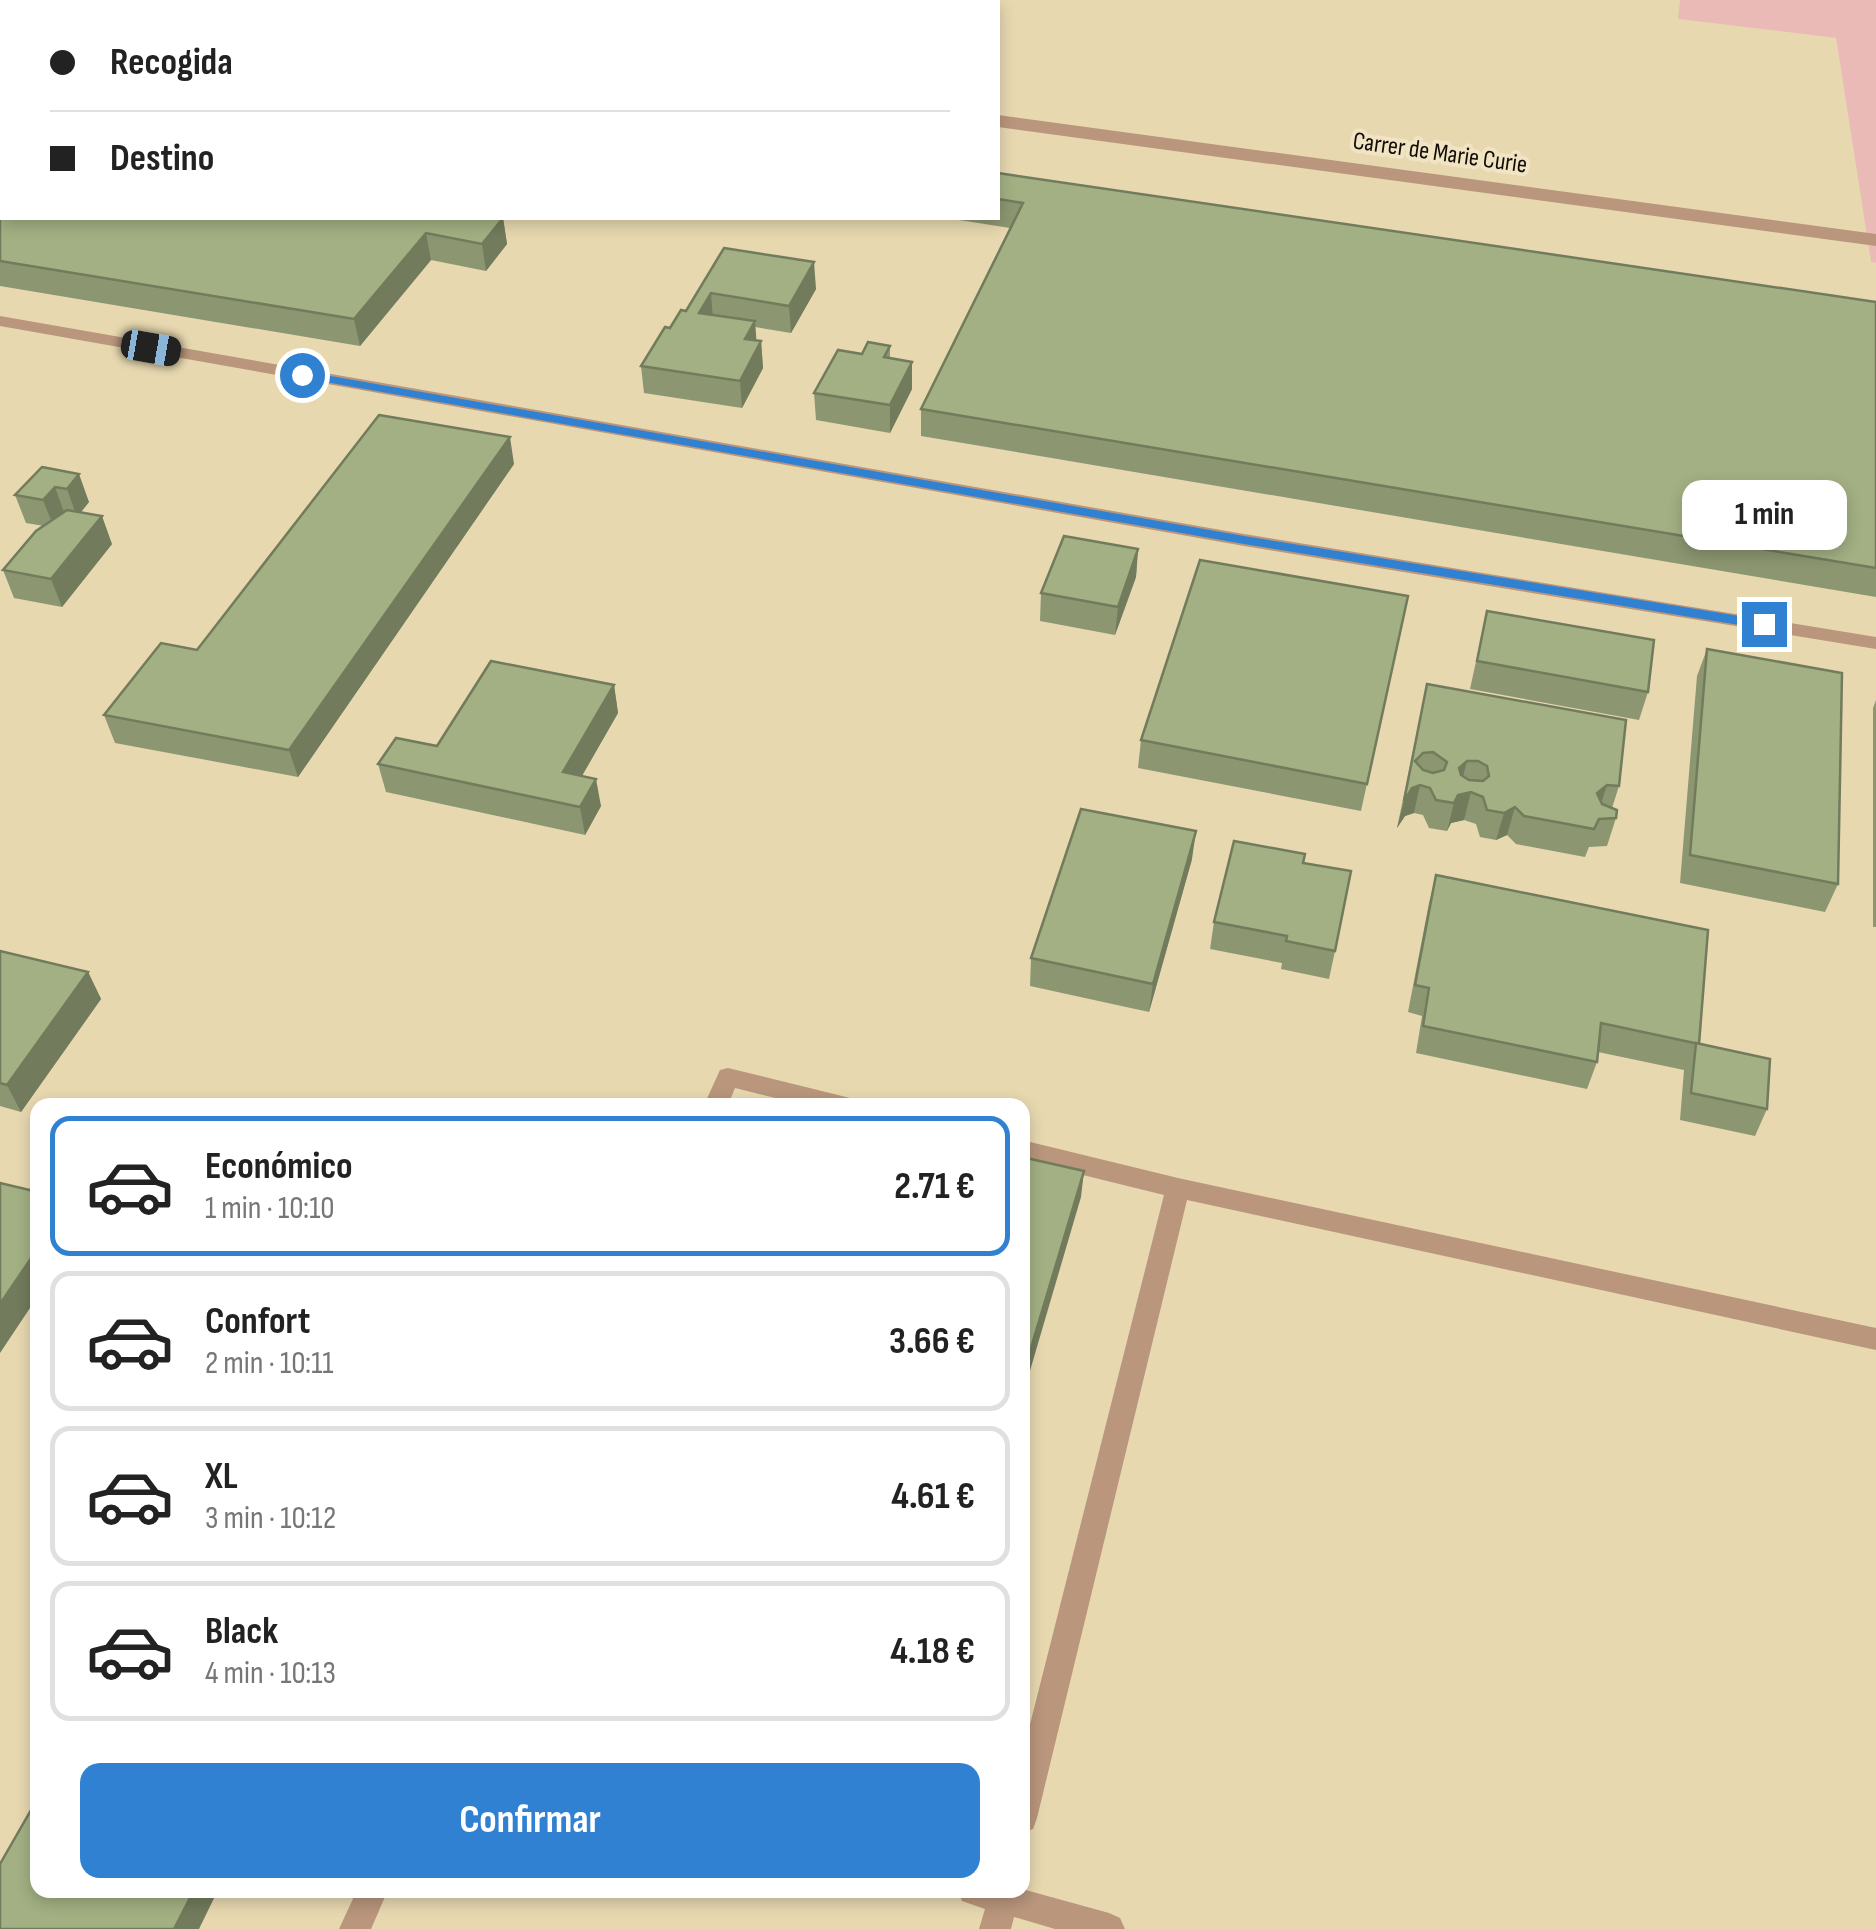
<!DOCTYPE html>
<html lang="es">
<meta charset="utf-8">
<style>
:root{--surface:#fff;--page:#f2f2f2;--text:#222;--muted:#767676;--line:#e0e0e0;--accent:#3081d1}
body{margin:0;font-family:"Sofia Sans Condensed",sans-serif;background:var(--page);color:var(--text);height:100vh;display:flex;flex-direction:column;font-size:38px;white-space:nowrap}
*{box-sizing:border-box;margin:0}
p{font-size:32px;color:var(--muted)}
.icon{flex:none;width:55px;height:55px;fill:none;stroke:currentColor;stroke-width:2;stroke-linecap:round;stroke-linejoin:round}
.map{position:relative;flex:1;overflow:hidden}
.details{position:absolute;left:30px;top:1098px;width:1000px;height:800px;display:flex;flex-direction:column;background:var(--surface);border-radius:20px;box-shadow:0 5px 15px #0003}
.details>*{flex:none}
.hud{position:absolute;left:0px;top:0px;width:1000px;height:220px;box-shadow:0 5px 15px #0003;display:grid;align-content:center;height:220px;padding:0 50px;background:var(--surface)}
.end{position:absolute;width:45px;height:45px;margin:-22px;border:12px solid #3081d1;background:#fff;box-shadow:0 0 0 5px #fff}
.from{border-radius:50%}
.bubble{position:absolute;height:70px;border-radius:20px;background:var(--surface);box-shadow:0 5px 15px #0003;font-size:32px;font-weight:700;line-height:70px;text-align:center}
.car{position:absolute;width:30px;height:60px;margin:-30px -15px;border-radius:12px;box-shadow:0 0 8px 2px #0007;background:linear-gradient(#222 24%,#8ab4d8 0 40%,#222 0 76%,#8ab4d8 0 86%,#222 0)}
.hud b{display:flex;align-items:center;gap:35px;height:95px;font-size:38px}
.hud b+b{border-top:2px solid var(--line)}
.hud i{width:25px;height:25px;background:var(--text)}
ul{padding:18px 0 0;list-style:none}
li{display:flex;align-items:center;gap:30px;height:140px;margin:0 20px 15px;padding:0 30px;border:5px solid var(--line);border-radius:20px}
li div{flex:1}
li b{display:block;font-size:38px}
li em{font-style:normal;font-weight:700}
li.current{border-color:var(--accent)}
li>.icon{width:90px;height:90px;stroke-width:1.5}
.cta{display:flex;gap:20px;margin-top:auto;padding:20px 50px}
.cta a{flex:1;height:115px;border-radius:20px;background:var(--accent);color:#fff;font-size:40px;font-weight:700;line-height:115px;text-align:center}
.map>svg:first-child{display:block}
.built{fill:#e7d8b0;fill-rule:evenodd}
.green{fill:#eabbb6}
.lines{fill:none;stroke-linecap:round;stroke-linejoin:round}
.service{fill:#b9967c;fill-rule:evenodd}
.minor{fill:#b9967c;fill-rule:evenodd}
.wall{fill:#8c9771}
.shaded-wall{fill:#727b5c}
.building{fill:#a3b083;stroke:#727b5c;stroke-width:2.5;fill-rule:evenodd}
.route{fill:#3081d1}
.labels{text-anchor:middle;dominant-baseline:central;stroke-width:8;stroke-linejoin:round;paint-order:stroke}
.far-street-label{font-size:25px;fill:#120d04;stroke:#f1e4c4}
</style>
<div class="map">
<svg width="1876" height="1929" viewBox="0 0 1876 1929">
<rect width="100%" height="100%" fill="#f1e4c4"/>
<path class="built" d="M0 0H1680L1679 19 1836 38 1871 261 1876 263V1929H0ZM2 2H998V218H2ZM38 1105H1022V1890H38Z"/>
<path class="green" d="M1680 0H1876V263L1871 262 1836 38 1678 19Z"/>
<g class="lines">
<g class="service">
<path d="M0 316 1244 534 1876 637V649L1244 546 0 326Z"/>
<path d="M728 1068 842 1096 850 1098 854 1105H804L735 1088 728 1105H704L720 1070Z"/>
<path d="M1022 1140 1178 1178 1876 1328V1350L1187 1200 1037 1818 1033 1829 1022 1833V1756L1164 1195 1022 1160Z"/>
<path d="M1022 1889 1109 1913 1120 1918 1125 1929H1055L1014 1917 1011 1929H979L985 1909 962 1901 958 1890Z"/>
<path d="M357 1890H388L371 1929H339Z"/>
</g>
<g class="minor">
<path d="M3 0H40L41 2H5Z"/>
<path d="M998 115 1876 234V246L998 127Z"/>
</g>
</g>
<g class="wall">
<path d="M248 0H298L295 2H266Z"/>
<path d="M529 0H560L558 2 550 1 548 2H529Z"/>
<path d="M605 0H682L680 2H606Z"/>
<rect x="784" y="0" width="177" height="2"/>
<path d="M0 140 503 218 507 244 486 271 431 260 360 346 0 286Z"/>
<path d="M998 173 1876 302V597L921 436V409L1010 228 953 219V218H998Z"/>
<path d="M724 248 816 289 791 333 755 327 756 341H761L763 368 742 408 644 393 641 366 670 328 686 311Z"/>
<path d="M890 346V358L912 389 890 433 816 420 814 393 862 354Z"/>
<path d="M514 464 298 777 115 743 104 715 197 650Z"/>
<path d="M42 467 89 502 81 512 112 544 62 607 14 598 3 570 44 526 26 523 15 495Z"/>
<path d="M1138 549 1136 577 1115 635 1040 621 1041 593Z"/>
<path d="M1408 596 1361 811 1138 768 1141 740Z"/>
<path d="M1487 611 1648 692 1639 720 1470 689Z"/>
<path d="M1707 649 1838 884 1825 912 1680 883 1697 676Z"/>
<path d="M1427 684 1619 786 1612 808 1616 818 1607 846 1589 847 1585 857 1516 844 1507 835 1496 840 1480 837 1476 824 1464 820 1451 823 1447 831 1429 828 1423 815 1414 813 1405 816 1397 828Z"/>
<path d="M614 685 618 713 582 776 601 806 585 835 386 792 378 764 437 746Z"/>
<path d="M1876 700V927H1873V708Z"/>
<path d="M1192 859 1149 1012 1030 986 1031 958Z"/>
<path d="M1304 863 1335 951 1329 979 1281 969 1282 963 1210 949 1214 922Z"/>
<path d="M1436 875 1699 1044 1767 1109 1755 1136 1680 1120 1684 1070 1598 1052 1597 1062 1587 1089 1416 1053 1422 1016 1408 1012 1429 903Z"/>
<path d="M0 951 88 972 101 999 21 1112 0 1106Z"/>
</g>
<g class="shaded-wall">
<path d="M664 0H682L680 2H664Z"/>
<path d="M503 218 507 244 486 271 482 244Z"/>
<path d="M426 233 431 260 360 346 354 319Z"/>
<path d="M814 262 816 289 791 333 789 306Z"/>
<path d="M711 293 713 320 699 313Z"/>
<path d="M755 321 757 348 745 339Z"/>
<path d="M761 341 763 368 742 408 740 381Z"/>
<path d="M912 362V389L890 433V405Z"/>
<path d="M510 437 514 464 298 777 289 750Z"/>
<path d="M79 474 89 502 77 517 67 489Z"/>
<path d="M55 487 65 515 54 528 43 500Z"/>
<path d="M102 516 112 544 62 607 51 579Z"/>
<path d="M1138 549 1136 577 1115 635 1118 607Z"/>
<path d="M614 685 618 713 568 800 563 772Z"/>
<path d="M1467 761 1460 788 1459 768Z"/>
<path d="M596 779 601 806 585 835 580 807Z"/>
<path d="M1420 785 1414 813 1405 816 1397 828 1404 801 1412 788Z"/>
<path d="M1607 785 1598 813 1597 793Z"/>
<path d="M1471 792 1464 820 1451 823 1447 831 1454 803 1458 795Z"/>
<path d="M1515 807 1507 835 1496 840 1504 813Z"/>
<path d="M1196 831 1192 859 1149 1012 1153 984Z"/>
<path d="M88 972 101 999 21 1112 7 1085Z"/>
<path d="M1084 1171 1081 1197 1022 1398V1378Z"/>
<path d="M38 1248V1296L0 1353V1304Z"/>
<path d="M194 1890H218L199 1929H174Z"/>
</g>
<g class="building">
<path d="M880 0H950L948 2H899Z"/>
<path d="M0 140H2V218H503L482 244 426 233 354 319 0 261Z"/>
<path d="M998 173 1876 302V568L921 409 1023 203 998 199Z"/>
<path d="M724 248 814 262 789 306 711 293 699 313 755 321 745 339 761 341 740 381 641 366 665 327 670 328 681 310 686 311Z"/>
<path d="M868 342 890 346 884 357 912 362 890 405 814 393 838 350 862 354Z"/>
<path d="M379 415 510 437 289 750 104 715 161 643 197 650Z"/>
<path d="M42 467 79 474 67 489 55 487 43 500 15 495Z"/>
<path d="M67 510 102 516 51 579 3 570 36 531Z"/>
<path d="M1064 536 1138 549 1118 607 1041 593Z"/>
<path d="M1200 560 1408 596 1367 784 1141 740Z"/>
<path d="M1487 611 1654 640 1648 692 1477 661Z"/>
<path d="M1707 649 1842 673 1838 884 1690 855Z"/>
<path d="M491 661 614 685 563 772 596 779 580 807 378 764 396 738 437 746Z"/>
<path d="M1427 684 1626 720 1619 786 1607 785 1597 793 1602 804 1617 810 1616 818 1599 819 1594 829 1524 816 1515 807 1504 813 1487 810 1483 797 1471 792 1458 795 1454 803 1436 800 1430 788 1420 785 1412 788 1404 801ZM1433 752 1447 762 1444 770 1433 773 1423 770 1415 761 1423 753ZM1467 761H1478L1487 766 1489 776 1483 781 1469 780 1461 775 1459 768Z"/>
<path d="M1081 809 1196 831 1153 984 1031 958Z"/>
<path d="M1234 841 1305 854 1303 863 1351 871 1335 951 1286 941 1287 936 1214 922Z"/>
<path d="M1436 875 1708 930 1699 1044 1601 1023 1597 1062 1423 1026 1429 988 1415 985Z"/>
<path d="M0 951 88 972 7 1085 0 1083Z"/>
<path d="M1696 1043 1770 1059 1767 1109 1691 1093Z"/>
<path d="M1022 1157 1084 1171 1022 1378Z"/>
<path d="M0 1183 38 1192V1248L0 1304Z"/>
<path d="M38 1798V1890H194L174 1929H0V1864Z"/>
</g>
<path class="route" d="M302 371 1244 536 1764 620 1772 624 1764 629 1244 544 297 377Z"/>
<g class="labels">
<g class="far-street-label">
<text transform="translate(1440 153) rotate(8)">Carrer de Marie Curie</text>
</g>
</g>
</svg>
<i class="end from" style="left:302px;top:375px"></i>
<i class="end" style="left:1764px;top:624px"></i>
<div class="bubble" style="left:1682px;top:480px;width:165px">1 min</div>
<i class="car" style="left:151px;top:348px;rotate:100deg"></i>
<div class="hud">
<b><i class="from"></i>Recogida</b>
<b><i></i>Destino</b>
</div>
<section class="details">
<ul>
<li class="current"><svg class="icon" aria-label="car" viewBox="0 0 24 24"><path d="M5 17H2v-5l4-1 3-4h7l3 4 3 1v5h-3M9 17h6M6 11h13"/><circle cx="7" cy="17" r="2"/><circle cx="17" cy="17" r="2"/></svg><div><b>Económico</b><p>1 min · 10:10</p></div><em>2.71 €</em></li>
<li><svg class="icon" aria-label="car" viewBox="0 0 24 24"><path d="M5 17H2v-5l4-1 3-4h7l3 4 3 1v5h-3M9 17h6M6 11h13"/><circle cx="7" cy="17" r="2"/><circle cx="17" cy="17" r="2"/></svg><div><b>Confort</b><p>2 min · 10:11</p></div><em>3.66 €</em></li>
<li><svg class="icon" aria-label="car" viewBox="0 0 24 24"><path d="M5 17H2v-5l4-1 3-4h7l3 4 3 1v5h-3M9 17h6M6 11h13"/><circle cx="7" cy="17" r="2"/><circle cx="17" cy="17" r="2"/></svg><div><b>XL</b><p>3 min · 10:12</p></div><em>4.61 €</em></li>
<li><svg class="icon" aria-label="car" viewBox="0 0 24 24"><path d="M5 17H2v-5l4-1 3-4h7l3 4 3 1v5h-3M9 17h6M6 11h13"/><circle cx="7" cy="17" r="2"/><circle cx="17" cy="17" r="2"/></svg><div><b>Black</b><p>4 min · 10:13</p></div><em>4.18 €</em></li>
</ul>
<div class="cta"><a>Confirmar</a></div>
</section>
</div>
